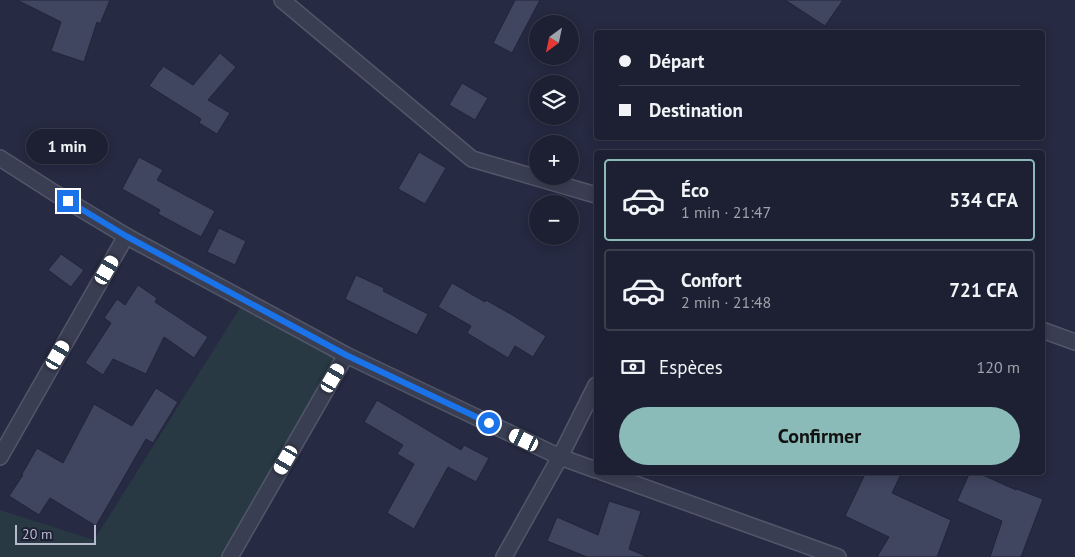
<!DOCTYPE html>
<html lang="fr">
<meta charset="utf-8">
<style>
:root{--surface:#1c2032;--page:#25283a;--text:#f1f3f6;--muted:#a0a3ac;--line:#3a3e4d;--accent:#8bbbb9}
body{margin:0;font-family:"PT Sans",sans-serif;background:var(--page);color:var(--text);height:100vh;display:flex;flex-direction:column;font-size:19px;white-space:nowrap}
*{box-sizing:border-box;margin:0}
p{font-size:16px;color:var(--muted)}
.icon{flex:none;width:28px;height:28px;fill:none;stroke:currentColor;stroke-width:2;stroke-linecap:round;stroke-linejoin:round}
.map{position:relative;flex:1;overflow:hidden}
.details{position:absolute;left:594px;top:150px;width:451px;height:325px;display:flex;flex-direction:column;background:var(--surface);border-radius:5px;box-shadow:0 2px 12px #0003,0 0 0 1px var(--line)}
.details>*{flex:none}
.top-card{position:absolute;left:594px;top:30px;width:451px;height:110px;border-radius:5px;box-shadow:0 2px 12px #0003,0 0 0 1px var(--line);display:grid;align-content:center;height:110px;padding:0 25px;background:var(--surface)}
.needle{width:32px;rotate:213deg}
.controls{position:absolute;left:529px;top:15px;display:grid;gap:10px}
.controls a{display:grid;place-items:center;width:50px;height:50px;border-radius:50%;background:var(--surface);box-shadow:0 2px 12px #0003,0 0 0 1px var(--line);font-size:25px}
.scale{position:absolute;left:15px;bottom:12px;width:81px;box-sizing:border-box;padding-left:5px;border:2px solid #b7bacc;border-top:0;font-size:14px;line-height:18px;white-space:nowrap;color:#b7bacc;-webkit-text-stroke:4px #1f2237;paint-order:stroke}
.end{position:absolute;width:22px;height:22px;margin:-11px;border:6px solid #1a73e8;background:#fff;box-shadow:0 0 0 2px #fff}
.from{border-radius:50%}
.bubble{position:absolute;height:35px;border-radius:18px;background:var(--surface);box-shadow:0 2px 12px #0003,0 0 0 1px var(--line);font-size:16px;font-weight:600;line-height:35px;text-align:center}
.car{position:absolute;width:15px;height:30px;margin:-15px -8px;border-radius:6px;box-shadow:0 0 4px 1px #0007;background:linear-gradient(#fff 24%,#345 0 40%,#fff 0 76%,#345 0 86%,#fff 0)}
.top-card b{display:flex;align-items:center;gap:18px;height:48px;font-size:19px}
.top-card b+b{border-top:1px solid var(--line)}
.top-card i{width:12px;height:12px;background:var(--text)}
ul{padding:9px 0 0;list-style:none}
li{display:flex;align-items:center;gap:15px;height:82px;margin:0 10px 8px;padding:0 15px;border:2px solid var(--line);border-radius:5px}
li div{flex:1}
li b{display:block;font-size:19px}
li em{font-style:normal;font-weight:600}
li.active{border-color:var(--accent)}
li>.icon{width:45px;height:45px;stroke-width:1.5}
.pay{display:flex;align-items:center;gap:12px;height:55px;padding:0 25px;font-size:19px}
.pay p{margin-inline-start:auto}
.cta{display:flex;gap:10px;margin-top:auto;padding:10px 25px}
.cta a{flex:1;height:58px;border-radius:30px;background:var(--accent);color:#111;font-size:20px;font-weight:600;line-height:58px;text-align:center}
.map>svg:first-child{display:block}
.green{fill:#283943}
.building{fill:#404560;stroke:#212539}
.lines{fill:none;stroke-linecap:round;stroke-linejoin:round}
.street-casing{stroke:#525669;stroke-width:18}
.street{stroke:#3a3e52;stroke-width:15}
.route{stroke:#1a73e8;stroke-width:6}
</style>
<div class="map">
<svg width="1075" height="557" viewBox="0 0 1075 557">
<rect width="100%" height="100%" fill="#262a42"/>
<path class="green" d="M245 300 342 362 230 557H0V510L94 540Z"/>
<g class="building">
<path d="M17 0H110L100 24 97 22 84 62 51 51 61 22Z"/>
<path d="M515 0H540L512 53 493 43Z"/>
<path d="M785 0H843L825 26Z"/>
<path d="M220 53 236 67 208 100 230 113 217 134 199 123 201 119 149 86 160 70H161L163 66 193 85Z"/>
<path d="M462 83 488 98 475 120 449 105Z"/>
<path d="M419 152 446 168 425 204 398 189Z"/>
<path d="M139 157 163 170 157 180 215 211 201 237 158 214 160 210 122 189Z"/>
<path d="M219 228 246 241 235 265 207 252Z"/>
<path d="M61 254 84 270 71 287 48 270Z"/>
<path d="M356 275 384 288 383 291 428 314 417 335 345 299Z"/>
<path d="M452 283 485 302 486 300 514 316 546 336 533 357 515 346 508 358 467 333 471 326 438 307Z"/>
<path d="M138 285 157 298 155 302 208 337 194 358 164 337 146 374 113 359 103 375 85 363 111 323 104 318 117 299 125 305Z"/>
<path d="M156 388 178 402 153 443 146 439 96 526 50 498 39 515 9 496 23 475 22 474 37 448 63 463 94 404 132 426Z"/>
<path d="M377 400 461 450 464 445 489 458 476 482 448 467 414 529 387 513 414 464 397 454 403 445 364 422Z"/>
<path d="M866 472H902L892 493 951 520 937 557H877L889 537 845 516Z"/>
<path d="M970 472H976L1016 490 1017 489 1043 499 1021 557H990L1002 521 957 501Z"/>
<path d="M609 501 641 511 629 549 648 557H587L547 541 557 517 598 535Z"/>
</g>
<g class="lines">
<g class="street-casing">
<g id="street">
<path d="M282 0 472 159 596 195"/>
<path d="M0 158 53 192 126 236 346 355 560 457 596 470"/>
<path d="M1042 330 1075 342"/>
<path d="M0 457 126 236"/>
<path d="M602 472 838 557"/>
<path d="M230 557 346 355"/>
<path d="M504 557 560 457 596 385"/>
</g>
</g>
<use href="#street" class="street"/>
</g>
<g class="lines">
<path class="route" d="M68 201 126 236 346 355 489 423"/>
</g>
</svg>
<div class="controls">
<a><svg class="needle" viewBox="-14 -14 28 28"><path d="M0-13l5 13h-10z" fill="#e53935"/><path d="M0 13l5-13h-10z" fill="#a0a3ac"/></svg></a>
<a><svg class="icon" aria-label="layers" viewBox="0 0 24 24"><path d="M12 4l9 5-9 5-9-5zM3 14l9 5 9-5"/></svg></a>
<a>+</a>
<a>−</a>
</div>
<div class="scale">20 m</div>
<i class="end from" style="left:489px;top:423px"></i>
<i class="end" style="left:68px;top:201px"></i>
<div class="bubble" style="left:26px;top:129px;width:82px">1 min</div>
<i class="car" style="left:107px;top:270px;rotate:30deg"></i>
<i class="car" style="left:58px;top:355px;rotate:30deg"></i>
<i class="car" style="left:333px;top:378px;rotate:30deg"></i>
<i class="car" style="left:524px;top:440px;rotate:296deg"></i>
<i class="car" style="left:286px;top:460px;rotate:210deg"></i>
<div class="top-card">
<b><i class="from"></i>Départ</b>
<b><i></i>Destination</b>
</div>
<section class="details">
<ul>
<li class="active"><svg class="icon" aria-label="car" viewBox="0 0 24 24"><path d="M5 17H2v-5l4-1 3-4h7l3 4 3 1v5h-3M9 17h6M6 11h13"/><circle cx="7" cy="17" r="2"/><circle cx="17" cy="17" r="2"/></svg><div><b>Éco</b><p>1 min · 21:47</p></div><em>534 CFA</em></li>
<li><svg class="icon" aria-label="car" viewBox="0 0 24 24"><path d="M5 17H2v-5l4-1 3-4h7l3 4 3 1v5h-3M9 17h6M6 11h13"/><circle cx="7" cy="17" r="2"/><circle cx="17" cy="17" r="2"/></svg><div><b>Confort</b><p>2 min · 21:48</p></div><em>721 CFA</em></li>
</ul>
<div class="pay"><svg class="icon" aria-label="cash" viewBox="0 0 24 24"><path d="M3 7h18v10H3z"/><circle cx="12" cy="12" r="2"/></svg>Espèces<p>120 m</p></div>
<div class="cta"><a>Confirmer</a></div>
</section>
</div>
